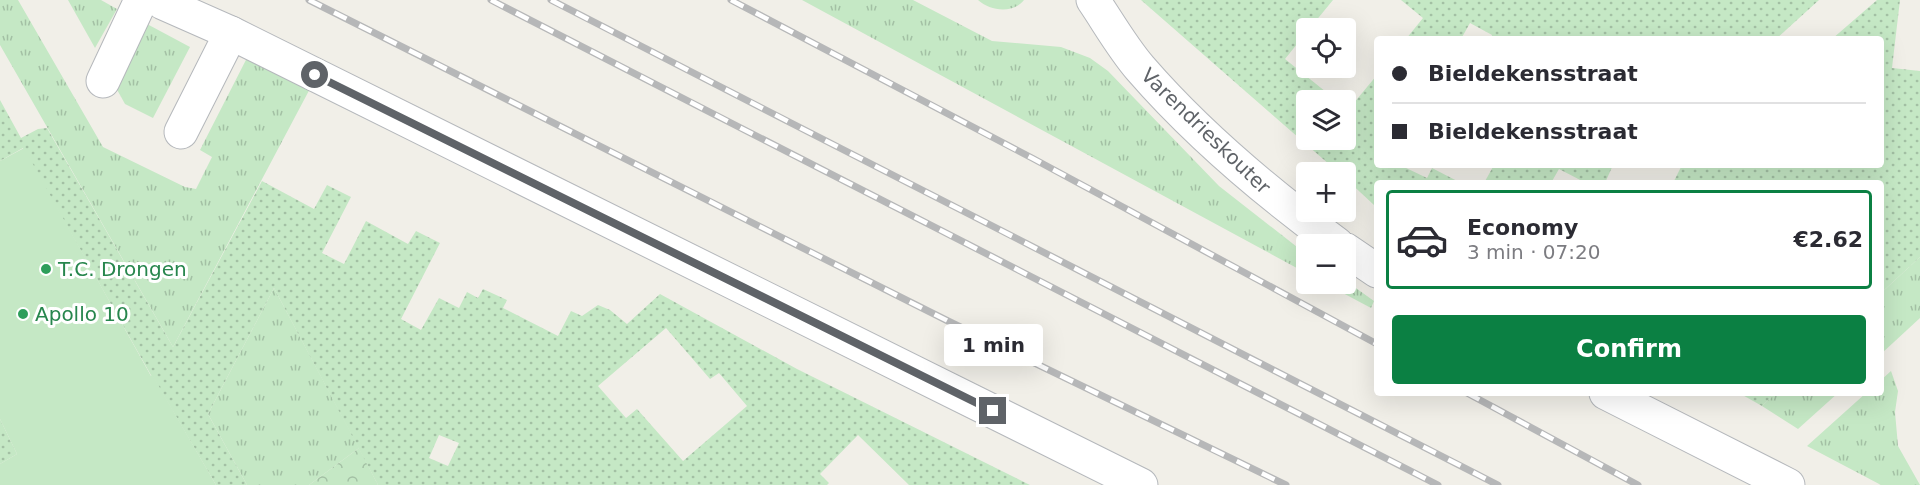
<!DOCTYPE html>
<meta charset="utf-8">
<style>
:root{--surface:#fff;--page:#f7f7f7;--text:#2b2b33;--muted:#7c7c81;--line:#e1e1e2;--accent:#0b8043}
body{margin:0;font-family:"DejaVu Sans",sans-serif;background:var(--page);color:var(--text);height:100vh;display:flex;flex-direction:column;font-size:22px;white-space:nowrap}
*{box-sizing:border-box;margin:0}
p{font-size:20px;color:var(--muted)}
.icon{flex:none;width:33px;height:33px;fill:none;stroke:currentColor;stroke-width:2;stroke-linecap:round;stroke-linejoin:round}
.map{position:relative;flex:1;overflow:hidden}
.panel{position:absolute;left:1374px;top:180px;width:510px;height:216px;display:flex;flex-direction:column;background:var(--surface);border-radius:6px;box-shadow:0 6px 24px #0002}
.panel>*{flex:none}
.banner{position:absolute;left:1374px;top:36px;width:510px;height:132px;border-radius:6px;box-shadow:0 6px 24px #0002;display:grid;align-content:center;height:132px;padding:0 18px;background:var(--surface)}
.tools{position:absolute;left:1296px;top:18px;display:grid;gap:12px}
.tools a{display:grid;place-items:center;width:60px;height:60px;border-radius:6px;background:var(--surface);box-shadow:0 6px 24px #0002;font-size:30px}
.end{position:absolute;width:27px;height:27px;margin:-14px;border:8px solid #5f6368;background:#fff;box-shadow:0 0 0 3px #fff}
.from{border-radius:50%}
.bubble{position:absolute;height:42px;border-radius:6px;background:var(--surface);box-shadow:0 6px 24px #0002;font-size:20px;font-weight:700;line-height:42px;text-align:center}
.banner b{display:flex;align-items:center;gap:21px;height:57px;font-size:22px}
.banner b+b{border-top:2px solid var(--line)}
.banner i{width:15px;height:15px;background:var(--text)}
ul{padding:10px 0 0;list-style:none}
li{display:flex;align-items:center;gap:18px;height:99px;margin:0 12px 9px;padding:0 6px;border:3px solid transparent;border-radius:6px}
li div{flex:1}
li b{display:block;font-size:22px}
li em{font-style:normal;font-weight:700}
li.on{border-color:var(--accent)}
li>.icon{width:54px;height:54px;stroke-width:1.5}
.primary-button{display:flex;gap:12px;margin-top:auto;padding:12px 18px}
.primary-button a{flex:1;height:69px;border-radius:6px;background:var(--accent);color:#fff;font-size:24px;font-weight:700;line-height:69px;text-align:center}
.map>svg:first-child{display:block}
.grass{fill:url(#grass-tufts)}
.forest{fill:url(#forest-crowns)}
.garden{fill:url(#garden-dots);fill-rule:evenodd}
.pitch{fill:#c5e8c5}
.lines{fill:none;stroke-linecap:round;stroke-linejoin:round}
.pedestrian-casing{stroke:#b5b8bc;stroke-width:35}
.minor-casing{stroke:#b5b8bc;stroke-width:35}
.tertiary-casing{stroke:#b5b8bc;stroke-width:35}
.pedestrian{stroke:#fff;stroke-width:33}
.minor{stroke:#fff;stroke-width:33}
.tertiary{stroke:#fff;stroke-width:33}
.rail-casing{stroke:#b6b7b8;stroke-width:7}
.rail{stroke:#fff;stroke-width:4.5;stroke-dasharray:14;stroke-linecap:butt}
.route{stroke:#5f6368;stroke-width:8}
.leisure-dot{fill:#2e9e5b;stroke:#fff;stroke-width:2}
.labels{text-anchor:middle;dominant-baseline:central;stroke-width:6;stroke-linejoin:round;paint-order:stroke}
.street-label{font-size:20px;fill:#5f6368;stroke:#fff}
.leisure-label{font-size:20px;fill:#27864d;stroke:#fff;text-anchor:start}
</style>
<div class="map">
<svg width="1920" height="485" viewBox="0 0 1920 485">
<defs>
<pattern id="grass-tufts" width="24" height="20" patternUnits="userSpaceOnUse" patternTransform="scale(1.5)"><rect width="24" height="20" fill="#c5e8c5"/><path d="M3 7l-1-3M5 7V3M7 7l1-3M15 17l-1-3M17 17v-4M19 17l1-3" fill="none" stroke="#a3c0a4"/></pattern>
<pattern id="forest-crowns" width="20" height="18" patternUnits="userSpaceOnUse" patternTransform="scale(1.5)"><rect width="20" height="18" fill="#c5e8c5"/><path d="M2 6a3 3 0 1 1 6 0M12 15a3 3 0 1 1 6 0" fill="none" stroke="#a3c0a4"/></pattern>
<pattern id="garden-dots" width="8" height="8" patternUnits="userSpaceOnUse" patternTransform="scale(1.5)"><rect width="8" height="8" fill="#c5e8c5"/><path d="M2 2h.1M6 6h.1" fill="none" stroke="#a3c0a4" stroke-width="1.8" stroke-linecap="round"/></pattern>
</defs>
<rect width="100%" height="100%" fill="#f1efe8"/>
<g class="grass">
<path d="M0 0H18L103 147 185 187 196 189 212 157 200 150 250 52 313 83 173 347 0 45Z"/>
<path d="M68 0H101L117 9 95 48Z"/>
<path d="M802 0H913L992 41 1061 47 1090 58 1108 71 1219 186 1306 254V273Z"/>
<path d="M978 0H1024C1013 14 990 11 978 0Z"/>
<path d="M147 24 190 47 153 118 125 104 115 86Z"/>
<path d="M1920 257V318L1881 354V293Z"/>
<path d="M1346 281 1374 301 1371 308 1326 284H1346Z"/>
<path d="M274 288 359 448 309 485H247L208 414Z"/>
<path d="M1891 371 1898 391 1895 412 1898 446 1920 485H1881L1807 446 1866 393H1881V380Z"/>
<path d="M1776 393H1838L1798 429 1762 406Z"/>
</g>
<path class="forest" d="M359 448 378 485H309Z"/>
<g class="garden">
<path d="M1141 0H1333L1310 28H1306V33L1285 59 1336 100H1306V140H1346V109L1348 110 1377 75V165H1404V167L1427 178 1432 168 1461 183H1377V207L1374 205 1346 179V172H1338Z"/>
<path d="M1401 0H1819L1776 39H1491L1492 35 1470 23 1461 39H1406L1423 18Z"/>
<path d="M1877 0H1900L1892 68 1920 71V257L1881 293V183H1673L1682 165H1881V39H1832Z"/>
<path d="M0 100 21 138 38 129 47 128 173 347 262 181 314 209 327 185 351 197 322 253 344 264 366 221 408 244 416 231 440 243 401 319 421 330 439 298 459 308 467 292 478 298 483 289 507 300 503 308 558 336 571 311 582 316 598 305 610 310 627 324 660 294 797 369 1030 485H909L858 435 820 474 829 483 827 485H378L274 288 208 414 247 485H216L153 377H152L23 148 0 161ZM666 328 710 379 719 373 747 406 683 461 637 409 626 418 598 386ZM439 435 459 443 448 466 429 458Z"/>
<path d="M1494 165H1613L1605 183H1586L1559 169 1551 183H1484Z"/>
<path d="M1739 393H1776L1762 406Z"/>
<path d="M0 419 17 454 0 464Z"/>
</g>
<path class="pitch" d="M24 148 151 376H153L216 485H0V464L17 454 0 419V161Z"/>
<g class="lines">
<g class="pedestrian-casing">
<path id="pedestrian" d="M103 81 141 0"/>
</g>
<g class="minor-casing">
<g id="minor">
<path d="M163 3 231 33 1141 485"/>
<path d="M181 132 231 33"/>
</g>
</g>
<g class="tertiary-casing">
<g id="tertiary">
<path d="M1093 0C1108 22 1122 47 1140 68 1198 135 1266 192 1337 244"/>
<path d="M1346 250 1377 271"/>
<path d="M1606 393 1788 485"/>
</g>
</g>
<use href="#pedestrian" class="pedestrian"/>
<use href="#minor" class="minor"/>
<use href="#tertiary" class="tertiary"/>
<g class="rail-casing">
<g id="rail">
<path d="M309 0 948 321 1286 485"/>
<path d="M491 0 1438 485"/>
<path d="M551 0 1498 485"/>
<path d="M731 0 1032 158 1377 344"/>
<path d="M1467 393 1638 485"/>
</g>
</g>
<use href="#rail" class="rail"/>
</g>
<g class="lines">
<path class="route" d="M315 75 993 411"/>
</g>
<g class="leisure-dot">
<circle cx="46" cy="269" r="6"/>
<circle cx="23" cy="314" r="6"/>
</g>
<g class="labels">
<g class="street-label">
<text transform="translate(1206 131) rotate(44)">Varendrieskouter</text>
</g>
<g class="leisure-label">
<text x="58" y="269">T.C. Drongen</text>
<text x="35" y="314">Apollo 10</text>
</g>
</g>
</svg>
<div class="tools">
<a><svg class="icon" aria-label="locate" viewBox="0 0 24 24"><circle cx="12" cy="12" r="6"/><path d="M12 2v4M12 18v4M2 12h4M18 12h4"/></svg></a>
<a><svg class="icon" aria-label="layers" viewBox="0 0 24 24"><path d="M12 4l9 5-9 5-9-5zM3 14l9 5 9-5"/></svg></a>
<a>+</a>
<a>−</a>
</div>
<i class="end from" style="left:315px;top:75px"></i>
<i class="end" style="left:993px;top:411px"></i>
<div class="bubble" style="left:944px;top:324px;width:99px">1 min</div>
<div class="banner">
<b><i class="from"></i>Bieldekensstraat</b>
<b><i></i>Bieldekensstraat</b>
</div>
<section class="panel">
<ul>
<li class="on"><svg class="icon" aria-label="car" viewBox="0 0 24 24"><path d="M5 17H2v-5l4-1 3-4h7l3 4 3 1v5h-3M9 17h6M6 11h13"/><circle cx="7" cy="17" r="2"/><circle cx="17" cy="17" r="2"/></svg><div><b>Economy</b><p>3 min · 07:20</p></div><em>€2.62</em></li>
</ul>
<div class="primary-button"><a>Confirm</a></div>
</section>
</div>
